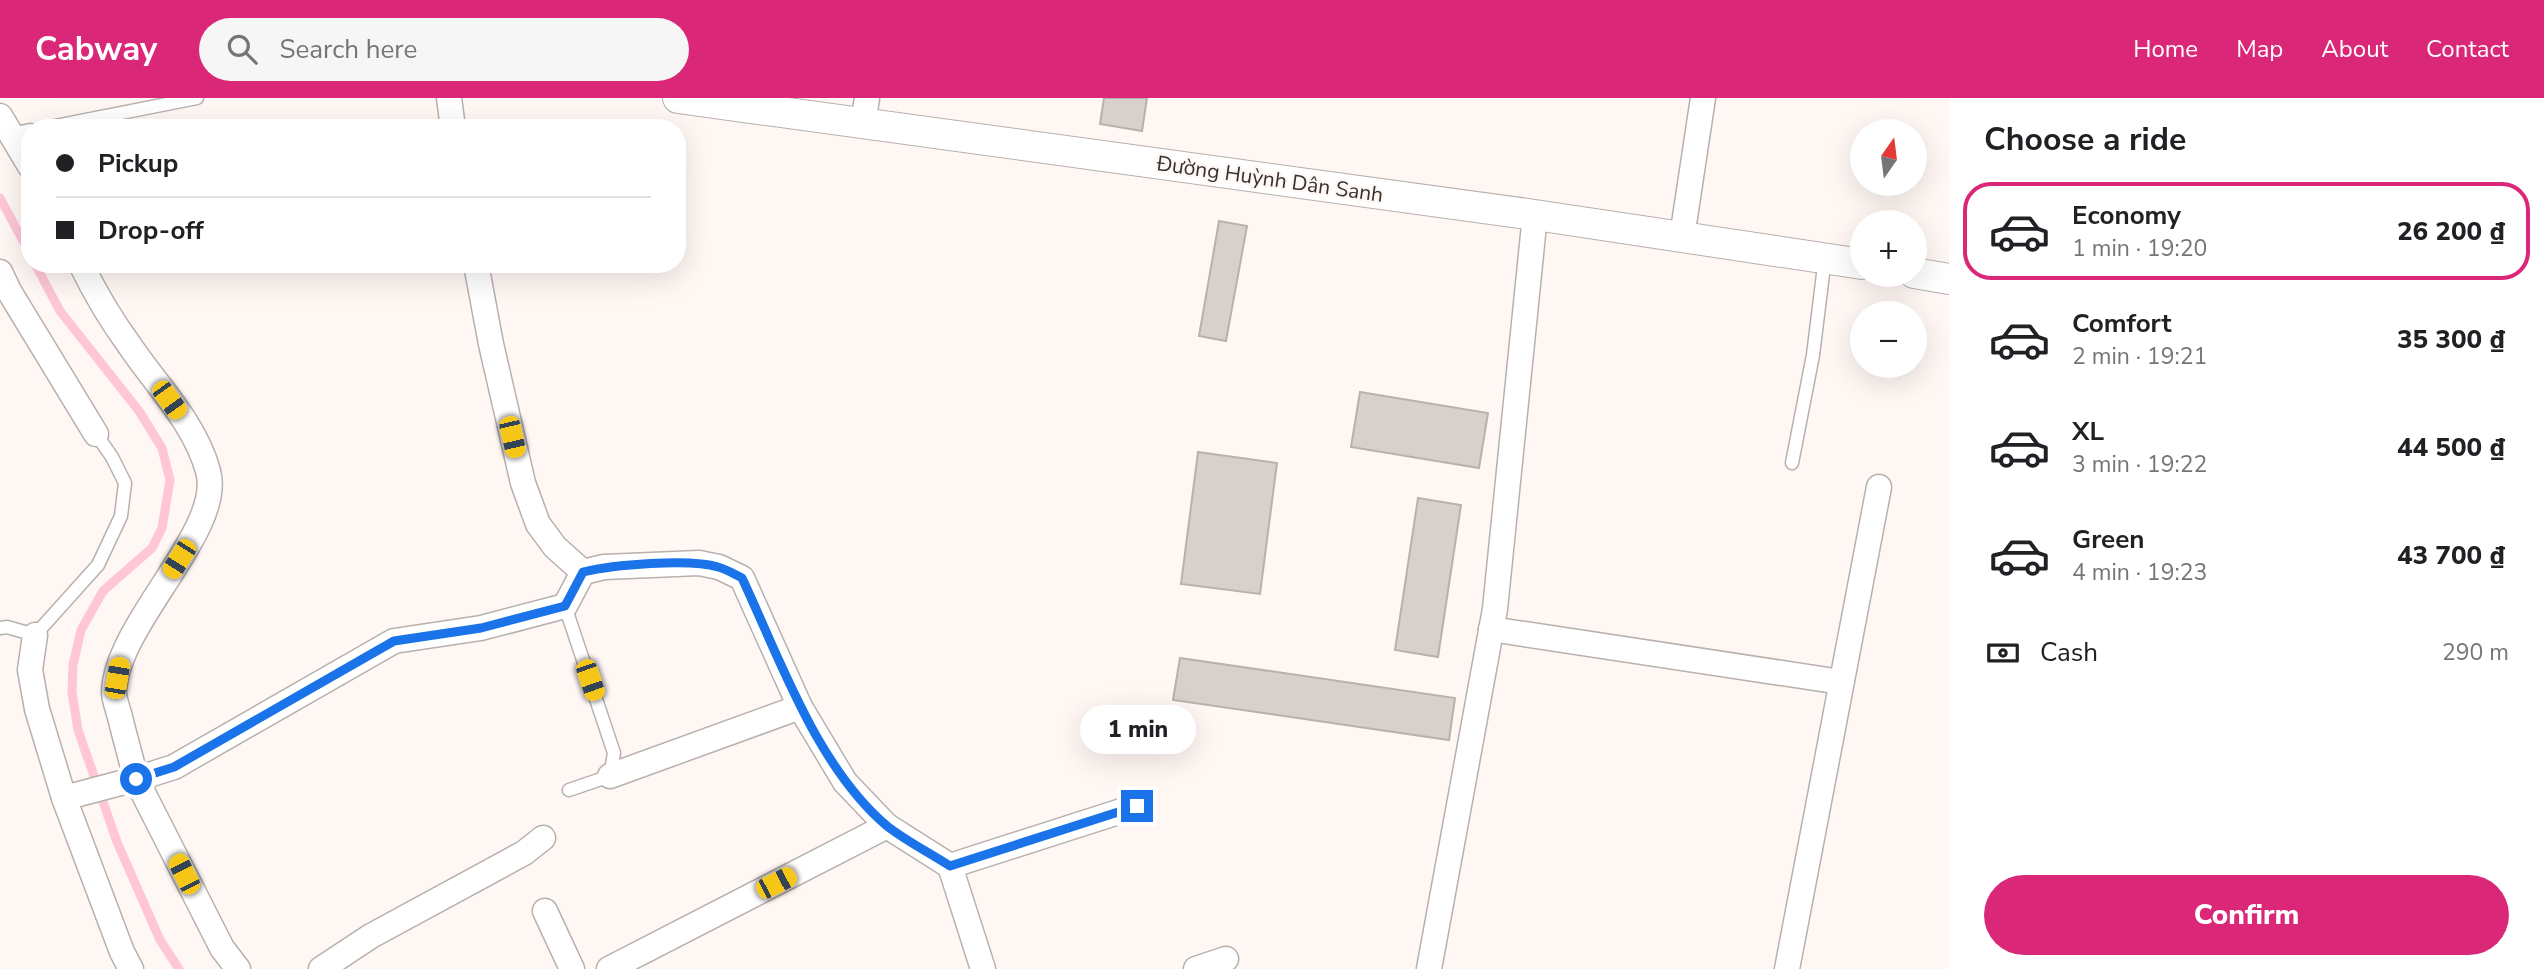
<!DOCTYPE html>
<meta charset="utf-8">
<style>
:root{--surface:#fff;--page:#f6f6f6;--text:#202124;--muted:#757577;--line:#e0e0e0;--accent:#db2777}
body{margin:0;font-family:"Nunito Sans",sans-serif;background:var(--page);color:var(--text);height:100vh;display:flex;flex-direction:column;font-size:26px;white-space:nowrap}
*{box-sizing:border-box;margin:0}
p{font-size:23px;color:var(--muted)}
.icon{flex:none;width:38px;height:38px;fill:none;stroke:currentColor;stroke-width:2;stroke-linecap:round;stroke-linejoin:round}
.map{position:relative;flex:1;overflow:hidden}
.drawer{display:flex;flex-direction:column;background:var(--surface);width:595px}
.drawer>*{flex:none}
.hud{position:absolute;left:21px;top:21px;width:665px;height:154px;border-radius:28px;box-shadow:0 7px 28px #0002;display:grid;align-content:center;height:154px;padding:0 35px;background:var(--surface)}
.needle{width:46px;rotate:14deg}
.controls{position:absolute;left:1850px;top:21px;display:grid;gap:14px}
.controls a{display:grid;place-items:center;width:77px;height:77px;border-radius:50%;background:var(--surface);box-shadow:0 7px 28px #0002;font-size:35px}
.end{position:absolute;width:32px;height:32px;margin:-16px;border:9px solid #1a73e8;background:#fff;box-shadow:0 0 0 4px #fff}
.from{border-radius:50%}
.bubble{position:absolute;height:49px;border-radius:24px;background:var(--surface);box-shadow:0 7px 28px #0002;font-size:23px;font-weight:800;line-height:49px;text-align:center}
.car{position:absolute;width:21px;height:42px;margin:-21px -10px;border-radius:9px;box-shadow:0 0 5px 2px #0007;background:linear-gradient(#f5c518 24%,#345 0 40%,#f5c518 0 76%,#345 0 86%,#f5c518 0)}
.hud b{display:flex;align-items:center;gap:24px;height:66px;font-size:26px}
.hud b+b{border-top:2px solid var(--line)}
.hud i{width:18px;height:18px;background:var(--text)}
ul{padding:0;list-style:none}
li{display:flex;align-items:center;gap:21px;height:98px;margin:0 14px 10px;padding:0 21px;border:4px solid transparent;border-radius:28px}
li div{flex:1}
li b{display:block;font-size:26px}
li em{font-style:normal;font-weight:800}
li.active{border-color:var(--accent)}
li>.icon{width:63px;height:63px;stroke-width:1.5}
h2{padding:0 35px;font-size:32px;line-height:84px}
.pay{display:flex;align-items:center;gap:18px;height:77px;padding:0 35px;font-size:26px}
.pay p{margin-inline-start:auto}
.cta{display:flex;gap:14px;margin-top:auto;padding:14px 35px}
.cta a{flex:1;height:80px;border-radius:42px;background:var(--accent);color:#fff;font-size:28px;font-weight:800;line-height:80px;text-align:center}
header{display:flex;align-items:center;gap:42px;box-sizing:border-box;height:98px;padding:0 35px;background:var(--accent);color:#fff}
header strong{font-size:33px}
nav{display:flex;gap:38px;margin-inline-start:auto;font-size:24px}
.search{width:490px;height:63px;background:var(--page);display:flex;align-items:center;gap:18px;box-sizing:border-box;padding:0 24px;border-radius:38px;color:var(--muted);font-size:26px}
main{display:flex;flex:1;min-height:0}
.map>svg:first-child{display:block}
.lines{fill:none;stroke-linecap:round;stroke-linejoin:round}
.stream{stroke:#fec6d6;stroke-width:9}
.building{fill:#d7d1cb;stroke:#b8b1ac;stroke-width:2}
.service-casing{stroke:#b8b0ac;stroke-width:15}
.minor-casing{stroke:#b8b0ac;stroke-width:27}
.tertiary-casing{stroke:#b8b0ac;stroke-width:32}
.service{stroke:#fff;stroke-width:12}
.minor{stroke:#fff;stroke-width:24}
.tertiary{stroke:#fff;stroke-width:30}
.route{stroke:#1a73e8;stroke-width:9}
.labels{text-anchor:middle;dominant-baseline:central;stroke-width:5;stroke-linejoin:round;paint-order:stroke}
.street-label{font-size:21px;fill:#353231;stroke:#fef7f4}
</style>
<header>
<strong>Cabway</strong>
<div class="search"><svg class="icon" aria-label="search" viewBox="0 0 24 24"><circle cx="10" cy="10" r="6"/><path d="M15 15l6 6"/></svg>Search here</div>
<nav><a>Home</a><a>Map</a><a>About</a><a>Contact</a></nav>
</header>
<main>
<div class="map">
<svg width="1949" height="871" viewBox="0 0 1949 871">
<rect width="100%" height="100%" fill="#fef7f4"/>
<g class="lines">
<g class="stream">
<path d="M0 100 30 156"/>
<path d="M35 166 60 213 139 313 162 350 170 382 162 430 152 450 103 493 81 532 73 567 72 594 78 632 117 744 160 842 179 871"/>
</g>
</g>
<g class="building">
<path d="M1104 0H1147L1142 33 1100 26Z"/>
<path d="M1219 123 1247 128 1226 243 1199 238Z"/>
<path d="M1360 294 1488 315 1479 370 1351 349Z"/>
<path d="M1198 354 1277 365 1260 496 1181 486Z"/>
<path d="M1418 400 1461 407 1438 559 1395 552Z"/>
<path d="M1180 560 1455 600 1449 642 1173 602Z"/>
</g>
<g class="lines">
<g class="service-casing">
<g id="service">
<path d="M45 30 197 0"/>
<path d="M11 36 30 32"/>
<path d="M1792 365 1813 257 1825 160"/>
<path d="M565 508 614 655 610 678 569 692"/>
<path d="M0 530 7 529 35 537 98 467 121 418 125 385 112 359 96 336"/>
</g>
</g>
<g class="minor-casing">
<g id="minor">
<path d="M449 0 453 30"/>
<path d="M0 18 30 68"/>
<path d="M863 25 867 0"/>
<path d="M1682 139 1703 0"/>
<path d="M476 166 491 246 523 385 538 426 555 449 583 474 604 469 699 465 719 469 742 480 800 609 845 684 887 728 950 768 983 871"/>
<path d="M0 174 9 193 96 336"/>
<path d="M1491 531 1841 584"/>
<path d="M35 537 30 572 37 611 64 700 122 854 131 871"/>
<path d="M610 678 800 609"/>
<path d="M64 700 136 681C131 660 125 640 120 619 118 611 114 602 114 594 116 525 225 432 208 373 195 325 157 288 130 248 111 222 95 195 81 166"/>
<path d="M950 768 1137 708"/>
<path d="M545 813 572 871"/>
<path d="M238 871 222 850 136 681 174 669 394 543 481 530 565 508 583 474"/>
<path d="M321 871 371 838 524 755 543 740"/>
<path d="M609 871 887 728"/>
<path d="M1196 871 1226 861"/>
<path d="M1429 871 1495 511 1535 117"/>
<path d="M1787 871 1879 389"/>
</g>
</g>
<g class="tertiary-casing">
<g id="tertiary">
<path d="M678 0 1535 117 1862 166"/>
<path d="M1914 175 1949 181"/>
</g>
</g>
<use href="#service" class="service"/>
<use href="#minor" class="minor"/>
<use href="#tertiary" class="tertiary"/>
</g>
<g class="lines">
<path class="route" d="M136 681 174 669 394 543 481 530 565 508 583 474C612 467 689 460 718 469 726 471 734 476 742 480 780 561 817 669 887 728 906 743 930 755 950 768L1137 708"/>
</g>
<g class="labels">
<g class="street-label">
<text transform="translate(1270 81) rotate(8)">Đường Huỳnh Dân Sanh</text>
</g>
</g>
</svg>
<div class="controls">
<a><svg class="needle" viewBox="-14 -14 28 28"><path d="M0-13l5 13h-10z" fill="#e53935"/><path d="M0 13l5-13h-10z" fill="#757577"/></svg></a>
<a>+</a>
<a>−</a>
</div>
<i class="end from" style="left:136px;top:681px"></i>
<i class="end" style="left:1137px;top:708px"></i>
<div class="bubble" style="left:1080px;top:607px;width:116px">1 min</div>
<i class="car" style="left:169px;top:302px;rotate:144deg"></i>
<i class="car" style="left:512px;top:339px;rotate:167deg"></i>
<i class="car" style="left:179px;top:461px;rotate:212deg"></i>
<i class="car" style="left:117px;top:580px;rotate:10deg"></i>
<i class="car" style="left:590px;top:582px;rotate:161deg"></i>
<i class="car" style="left:184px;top:776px;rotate:333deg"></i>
<i class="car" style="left:776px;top:785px;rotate:63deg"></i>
<div class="hud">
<b><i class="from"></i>Pickup</b>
<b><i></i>Drop-off</b>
</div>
</div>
<section class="drawer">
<h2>Choose a ride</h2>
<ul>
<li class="active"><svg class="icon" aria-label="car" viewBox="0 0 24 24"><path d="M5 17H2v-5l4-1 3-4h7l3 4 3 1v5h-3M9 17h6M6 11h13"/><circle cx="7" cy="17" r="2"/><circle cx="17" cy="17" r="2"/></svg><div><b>Economy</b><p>1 min · 19:20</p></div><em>26 200 ₫</em></li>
<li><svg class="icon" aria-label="car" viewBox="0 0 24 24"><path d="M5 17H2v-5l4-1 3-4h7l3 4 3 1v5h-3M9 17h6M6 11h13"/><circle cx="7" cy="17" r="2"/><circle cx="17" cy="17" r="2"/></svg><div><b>Comfort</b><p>2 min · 19:21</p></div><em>35 300 ₫</em></li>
<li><svg class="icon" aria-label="car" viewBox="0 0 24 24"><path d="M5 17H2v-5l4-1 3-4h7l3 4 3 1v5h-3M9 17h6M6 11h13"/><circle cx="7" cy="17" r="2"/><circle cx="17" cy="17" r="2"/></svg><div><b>XL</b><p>3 min · 19:22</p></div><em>44 500 ₫</em></li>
<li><svg class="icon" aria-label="car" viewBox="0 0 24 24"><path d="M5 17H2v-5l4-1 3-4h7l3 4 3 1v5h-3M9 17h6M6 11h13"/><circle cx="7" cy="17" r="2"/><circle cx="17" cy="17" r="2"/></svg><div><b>Green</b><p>4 min · 19:23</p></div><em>43 700 ₫</em></li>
</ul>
<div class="pay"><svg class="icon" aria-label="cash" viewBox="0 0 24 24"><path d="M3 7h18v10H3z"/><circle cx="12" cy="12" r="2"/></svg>Cash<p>290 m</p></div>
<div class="cta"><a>Confirm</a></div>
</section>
</main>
